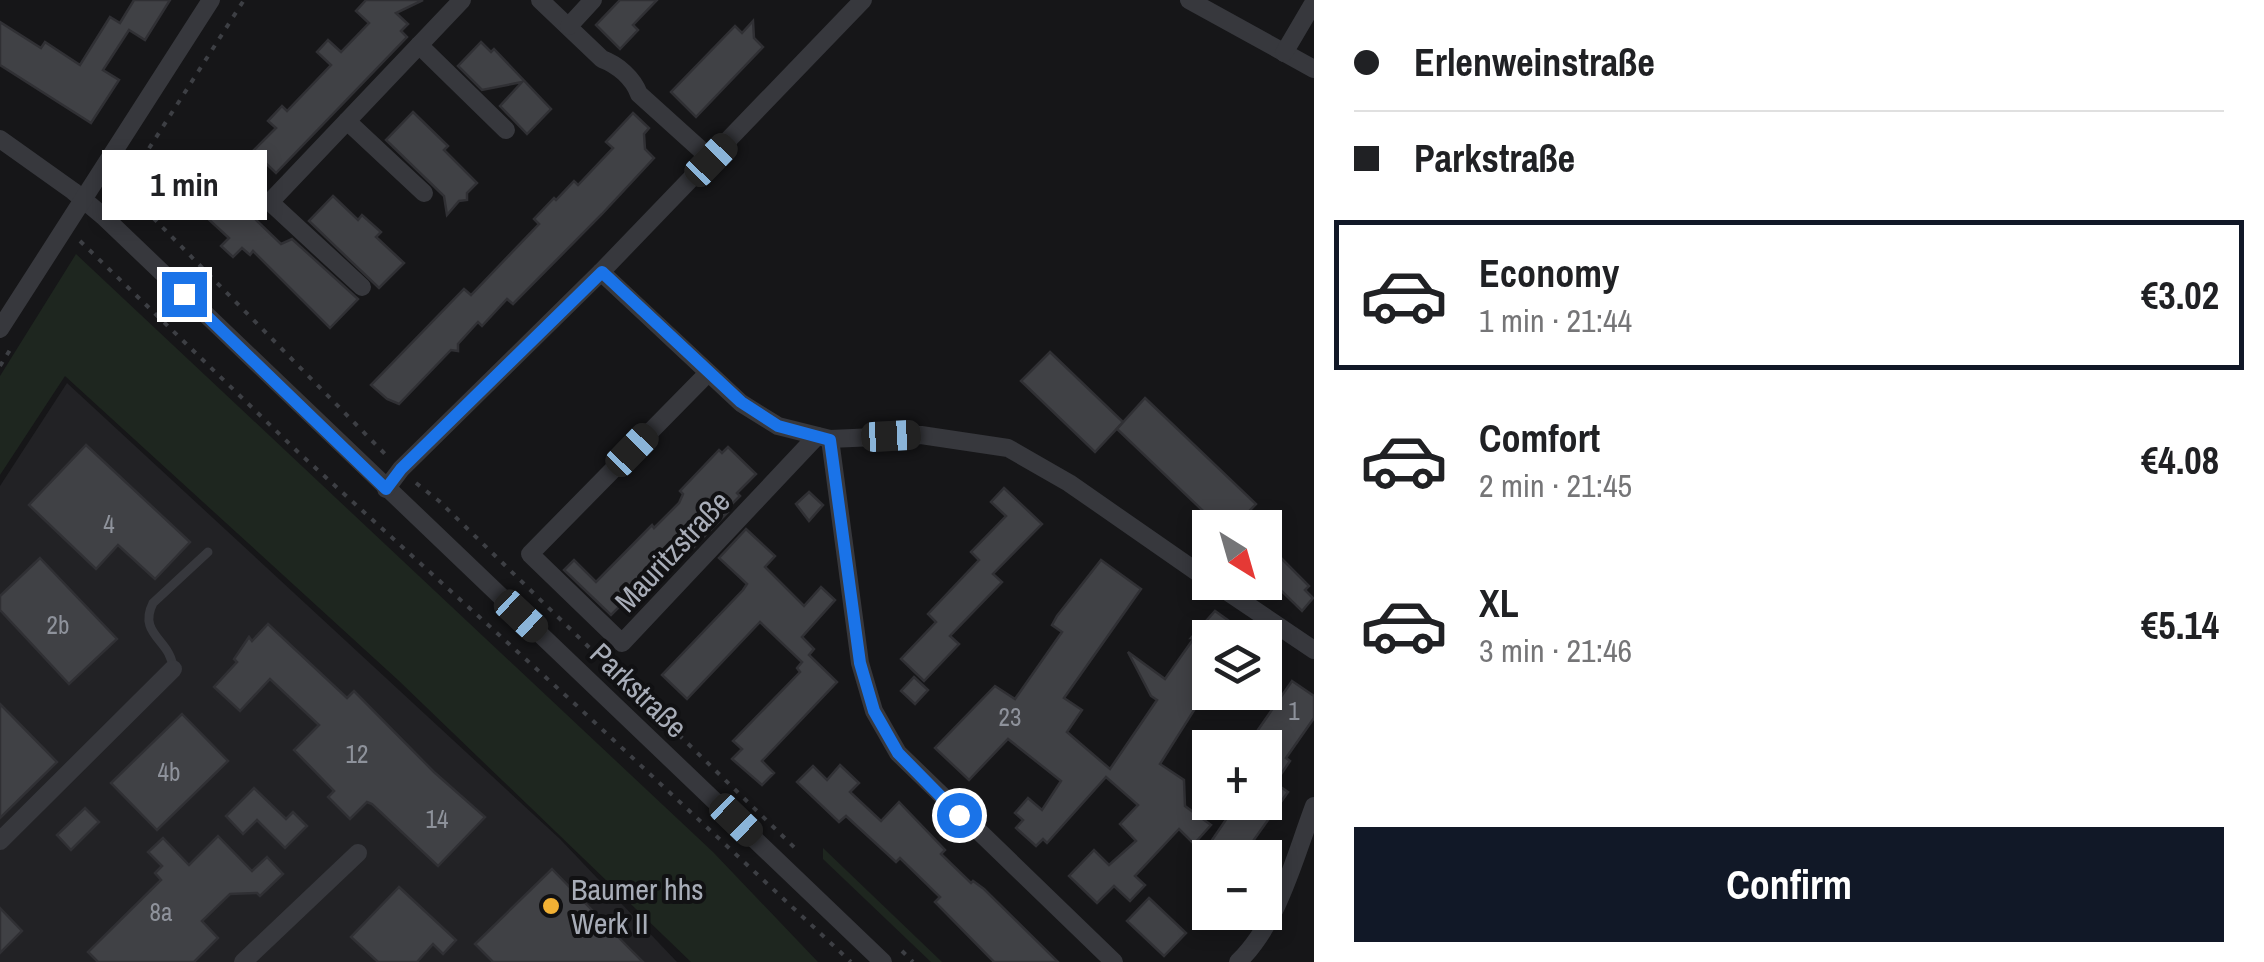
<!DOCTYPE html>
<meta charset="utf-8">
<style>
:root{--surface:#fff;--page:#f2f2f2;--text:#202124;--muted:#757577;--line:#e0e0e0;--accent:#111827}
body{margin:0;font-family:"Archivo Narrow",sans-serif;background:var(--page);color:var(--text);height:100vh;display:flex;flex-direction:column;font-size:38px;white-space:nowrap}
*{box-sizing:border-box;margin:0}
p{font-size:32px;color:var(--muted)}
.icon{flex:none;width:55px;height:55px;fill:none;stroke:currentColor;stroke-width:2;stroke-linecap:round;stroke-linejoin:round}
.map{position:relative;flex:1;overflow:hidden}
.details{display:flex;flex-direction:column;background:var(--surface);width:950px}
.details>*{flex:none}
.hud{display:grid;align-content:center;height:220px;padding:0 40px;background:var(--surface)}
.needle{width:65px;rotate:143deg}
.buttons{position:absolute;left:1192px;top:510px;display:grid;gap:20px}
.buttons a{display:grid;place-items:center;width:90px;height:90px;border-radius:0px;background:var(--surface);box-shadow:0 5px 15px #0003;font-size:50px}
.end{position:absolute;width:45px;height:45px;margin:-22px;border:12px solid #1a73e8;background:#fff;box-shadow:0 0 0 5px #fff}
.from{border-radius:50%}
.bubble{position:absolute;height:70px;border-radius:0px;background:var(--surface);box-shadow:0 5px 15px #0003;font-size:32px;font-weight:700;line-height:70px;text-align:center}
.car{position:absolute;width:30px;height:60px;margin:-30px -15px;border-radius:12px;box-shadow:0 0 8px 2px #0007;background:linear-gradient(#222 24%,#8ab4d8 0 40%,#222 0 76%,#8ab4d8 0 86%,#222 0)}
.hud b{display:flex;align-items:center;gap:35px;height:95px;font-size:38px}
.hud b+b{border-top:2px solid var(--line)}
.hud i{width:25px;height:25px;background:var(--text)}
ul{padding:0;list-style:none}
li{display:flex;align-items:center;gap:30px;height:150px;margin:0 20px 15px;padding:0 20px;border:5px solid transparent;border-radius:0px}
li div{flex:1}
li b{display:block;font-size:38px}
li em{font-style:normal;font-weight:700}
li.on{border-color:var(--accent)}
li>.icon{width:90px;height:90px;stroke-width:1.5}
.button{display:flex;gap:20px;margin-top:auto;padding:20px 40px}
.button a{flex:1;height:115px;border-radius:0px;background:var(--accent);color:#fff;font-size:40px;font-weight:700;line-height:115px;text-align:center}
main{display:flex;flex:1;min-height:0}
.map>svg:first-child{display:block}
.built{fill:#222225}
.green{fill:#1e261f}
.building{fill:#404145;stroke:#303034;stroke-width:2.5}
.lines{fill:none;stroke-linecap:round;stroke-linejoin:round}
.path{stroke:#3d3f44;stroke-width:4;stroke-dasharray:5 8;stroke-linecap:butt}
.service{stroke:#37383d;stroke-width:9}
.minor{stroke:#37383d;stroke-width:18}
.route{stroke:#1a73e8;stroke-width:12}
.poi-dot{fill:#f2b134;stroke:#111113;stroke-width:4}
.labels{text-anchor:middle;dominant-baseline:central;stroke-width:8;stroke-linejoin:round;paint-order:stroke}
.number-label{font-size:25px;fill:#8e929b}
.street-label{font-size:30px;fill:#a8adb8;stroke:#111113}
.poi-label{font-size:30px;fill:#a8adb8;stroke:#111113;text-anchor:start}
</style>
<main>
<div class="map">
<svg width="1314" height="962" viewBox="0 0 1314 962">
<rect width="100%" height="100%" fill="#161618"/>
<path class="built" d="M67 383 560 839 677 962H0V486Z"/>
<g class="green">
<path d="M76 254 713 852 818 962H691L398 680 65 376 0 475V376Z"/>
<path d="M823 848 942 962H931L823 859Z"/>
</g>
<g class="building">
<path d="M134 0H170L145 40 129 30 103 70 119 80 91 123 0 65V22L41 48 45 42 80 65 110 17 120 23Z"/>
<path d="M366 0H423L396 13 408 24 401 31 407 37 276 173 253 151 276 128 268 121 282 106 287 111 331 65 317 52 328 40 341 52 369 23 356 11Z"/>
<path d="M620 0H657L633 25 638 30 620 49 596 25Z"/>
<path d="M753 21 754 38 763 47 696 117 671 92 735 26 742 33Z"/>
<path d="M481 42 491 52 494 49 551 109 527 134 500 106 522 82 482 90 458 66Z"/>
<path d="M413 112 448 146 444 150 477 183 467 193V200L459 201 447 215 444 196 386 140Z"/>
<path d="M633 113 649 128 644 134 645 149 654 158 602 214 513 304 507 299 482 326 478 322 458 344V351L451 350 399 404 387 399 371 385 464 289 471 295 539 224 534 219 554 198 556 200 574 181 578 185 613 148 606 142Z"/>
<path d="M232 188 255 210 251 215 281 244 292 239 358 299 330 328 253 251 250 255 242 248 233 257 221 246 229 238 205 216Z"/>
<path d="M333 196 358 220 362 215 381 232 376 237 404 263 379 288 309 221Z"/>
<path d="M1050 352 1123 422 1095 452 1021 381Z"/>
<path d="M1145 398 1256 504 1233 528H1221L1117 429Z"/>
<path d="M86 445 190 542 155 579 118 545 96 569 29 505Z"/>
<path d="M728 447 756 474 737 493 740 496 726 510 728 512 658 584 656 582 636 602 630 596 611 615 564 570 574 560 596 582 652 525 654 528 679 503 683 494 680 491 719 450 722 453Z"/>
<path d="M1004 488 1042 524 993 574 1002 582 950 636 959 644 924 681 901 659 936 622 928 614 979 560 971 552 1006 516 991 502Z"/>
<path d="M809 492 823 505 809 521 796 504Z"/>
<path d="M746 529 775 556 765 567 804 606 821 587 835 600 802 637 814 649 809 655 837 682 762 761 774 773 762 785 732 759 742 749 733 741 800 672 797 668 802 662 760 622 687 699 662 675 743 590 747 584 719 558Z"/>
<path d="M1279 556 1309 586 1305 590 1313 598 1302 611 1265 575V570Z"/>
<path d="M40 558 117 639 69 684 0 610V596Z"/>
<path d="M1101 560 1141 589 1064 698 1082 710 1067 732 1110 769 1157 700 1151 696 1128 652 1165 679 1194 638H1191L1215 611 1253 638H1210V685L1160 764 1184 780 1185 806 1211 825 1194 844 1179 829 1135 876 1145 885 1130 901 1114 886 1097 903 1069 876 1094 850 1109 865 1136 841 1120 824 1138 805 1106 777 1047 843 1043 839 1036 846 1016 828 1023 820 1015 813 1028 798 1042 810 1061 781 1008 739 969 780 935 748 995 686 1015 699 1062 632 1052 625 1057 616Z"/>
<path d="M268 624 347 698 354 691 434 772 485 817 438 866 372 804 367 802 350 819 328 797 334 791 294 750 319 725 270 679 240 711 214 687 237 662 234 659 249 637 252 641Z"/>
<path d="M914 677 928 690 915 704 901 691Z"/>
<path d="M1292 681 1314 696V718L1286 758 1290 761 1275 783 1288 792 1241 858H1227L1210 843 1238 802H1265V746L1253 737Z"/>
<path d="M0 704 57 762 0 818Z"/>
<path d="M182 714 228 761 157 830 111 783Z"/>
<path d="M840 765 859 783 850 792 881 821 899 802 945 850 941 854 971 883 973 881 984 889 1058 962H994L935 902 940 897 900 858 896 862 846 816 839 822 797 782 813 766 827 780Z"/>
<path d="M254 788 286 819 293 812 307 826 285 848 257 820 243 834 226 816Z"/>
<path d="M85 808 99 822 71 850 57 835Z"/>
<path d="M218 836 252 871 267 857 283 874 260 896 257 893 230 894 202 921 218 938 194 962H98L88 952 161 880 155 873 162 866 148 852 163 838 189 865Z"/>
<path d="M552 869 627 946 643 962H493L475 944Z"/>
<path d="M399 887 456 940 443 954 433 944 417 962H378L351 937Z"/>
<path d="M1149 898 1186 933 1164 956 1127 921Z"/>
<path d="M0 908 22 931 0 953Z"/>
</g>
<g class="lines">
<g class="path">
<path d="M117 181 387 456"/>
<path d="M114 203 244 0"/>
<path d="M80 241 299 453 575 704 851 962"/>
<path d="M0 366 13 345"/>
<path d="M416 483 439 501 798 851"/>
<path d="M902 951 913 962"/>
</g>
<path class="service" d="M173 669C172 640 137 635 153 603L208 552"/>
<g class="minor">
<path d="M540 0 602 59C618 65 633 78 639 94L711 159"/>
<path d="M1189 0 1314 69"/>
<path d="M569 26 593 0"/>
<path d="M419 45 506 130"/>
<path d="M1284 53 1314 2"/>
<path d="M347 121 424 193"/>
<path d="M0 139 73 191 103 216 883 962"/>
<path d="M601 272 741 403 778 426 830 439 921 435 1008 448 1069 483 1210 581"/>
<path d="M362 287 270 202 462 0"/>
<path d="M0 329 211 0"/>
<path d="M708 373 530 554 622 643 817 436"/>
<path d="M830 439 860 663 874 711 898 753 1114 962"/>
<path d="M386 489 401 469 601 272 863 0"/>
<path d="M1213 582 1314 650"/>
<path d="M0 841 173 669"/>
<path d="M243 962 358 853"/>
<path d="M1238 962C1279 922 1294 859 1314 806"/>
</g>
</g>
<g class="lines">
<path class="route" d="M184 294 386 489 401 469 602 272 741 402 778 426 830 440 860 663 874 711 898 753 959 815"/>
</g>
<circle class="poi-dot" cx="551" cy="906" r="10"/>
<g class="labels">
<g class="number-label">
<text x="109" y="524">4</text>
<text x="58" y="625">2b</text>
<text x="1294" y="711">1</text>
<text x="1010" y="717">23</text>
<text x="357" y="754">12</text>
<text x="169" y="772">4b</text>
<text x="437" y="819">14</text>
<text x="161" y="912">8a</text>
</g>
<g class="street-label">
<text transform="translate(672 551) rotate(-47)">Mauritzstraße</text>
<text transform="translate(639 690) rotate(44)">Parkstraße</text>
</g>
<g class="poi-label">
<text x="571" y="889">Baumer hhs<tspan x="571" dy="34">Werk II</tspan></text>
</g>
</g>
</svg>
<div class="buttons">
<a><svg class="needle" viewBox="-14 -14 28 28"><path d="M0-13l5 13h-10z" fill="#e53935"/><path d="M0 13l5-13h-10z" fill="#757577"/></svg></a>
<a><svg class="icon" aria-label="layers" viewBox="0 0 24 24"><path d="M12 4l9 5-9 5-9-5zM3 14l9 5 9-5"/></svg></a>
<a>+</a>
<a>−</a>
</div>
<i class="end from" style="left:959px;top:815px"></i>
<i class="end" style="left:184px;top:294px"></i>
<div class="bubble" style="left:102px;top:150px;width:165px">1 min</div>
<i class="car" style="left:711px;top:160px;rotate:44deg"></i>
<i class="car" style="left:891px;top:436px;rotate:87deg"></i>
<i class="car" style="left:632px;top:450px;rotate:44deg"></i>
<i class="car" style="left:521px;top:616px;rotate:133deg"></i>
<i class="car" style="left:736px;top:820px;rotate:134deg"></i>
</div>
<section class="details">
<div class="hud">
<b><i class="from"></i>Erlenweinstraße</b>
<b><i></i>Parkstraße</b>
</div>
<ul>
<li class="on"><svg class="icon" aria-label="car" viewBox="0 0 24 24"><path d="M5 17H2v-5l4-1 3-4h7l3 4 3 1v5h-3M9 17h6M6 11h13"/><circle cx="7" cy="17" r="2"/><circle cx="17" cy="17" r="2"/></svg><div><b>Economy</b><p>1 min · 21:44</p></div><em>€3.02</em></li>
<li><svg class="icon" aria-label="car" viewBox="0 0 24 24"><path d="M5 17H2v-5l4-1 3-4h7l3 4 3 1v5h-3M9 17h6M6 11h13"/><circle cx="7" cy="17" r="2"/><circle cx="17" cy="17" r="2"/></svg><div><b>Comfort</b><p>2 min · 21:45</p></div><em>€4.08</em></li>
<li><svg class="icon" aria-label="car" viewBox="0 0 24 24"><path d="M5 17H2v-5l4-1 3-4h7l3 4 3 1v5h-3M9 17h6M6 11h13"/><circle cx="7" cy="17" r="2"/><circle cx="17" cy="17" r="2"/></svg><div><b>XL</b><p>3 min · 21:46</p></div><em>€5.14</em></li>
</ul>
<div class="button"><a>Confirm</a></div>
</section>
</main>
